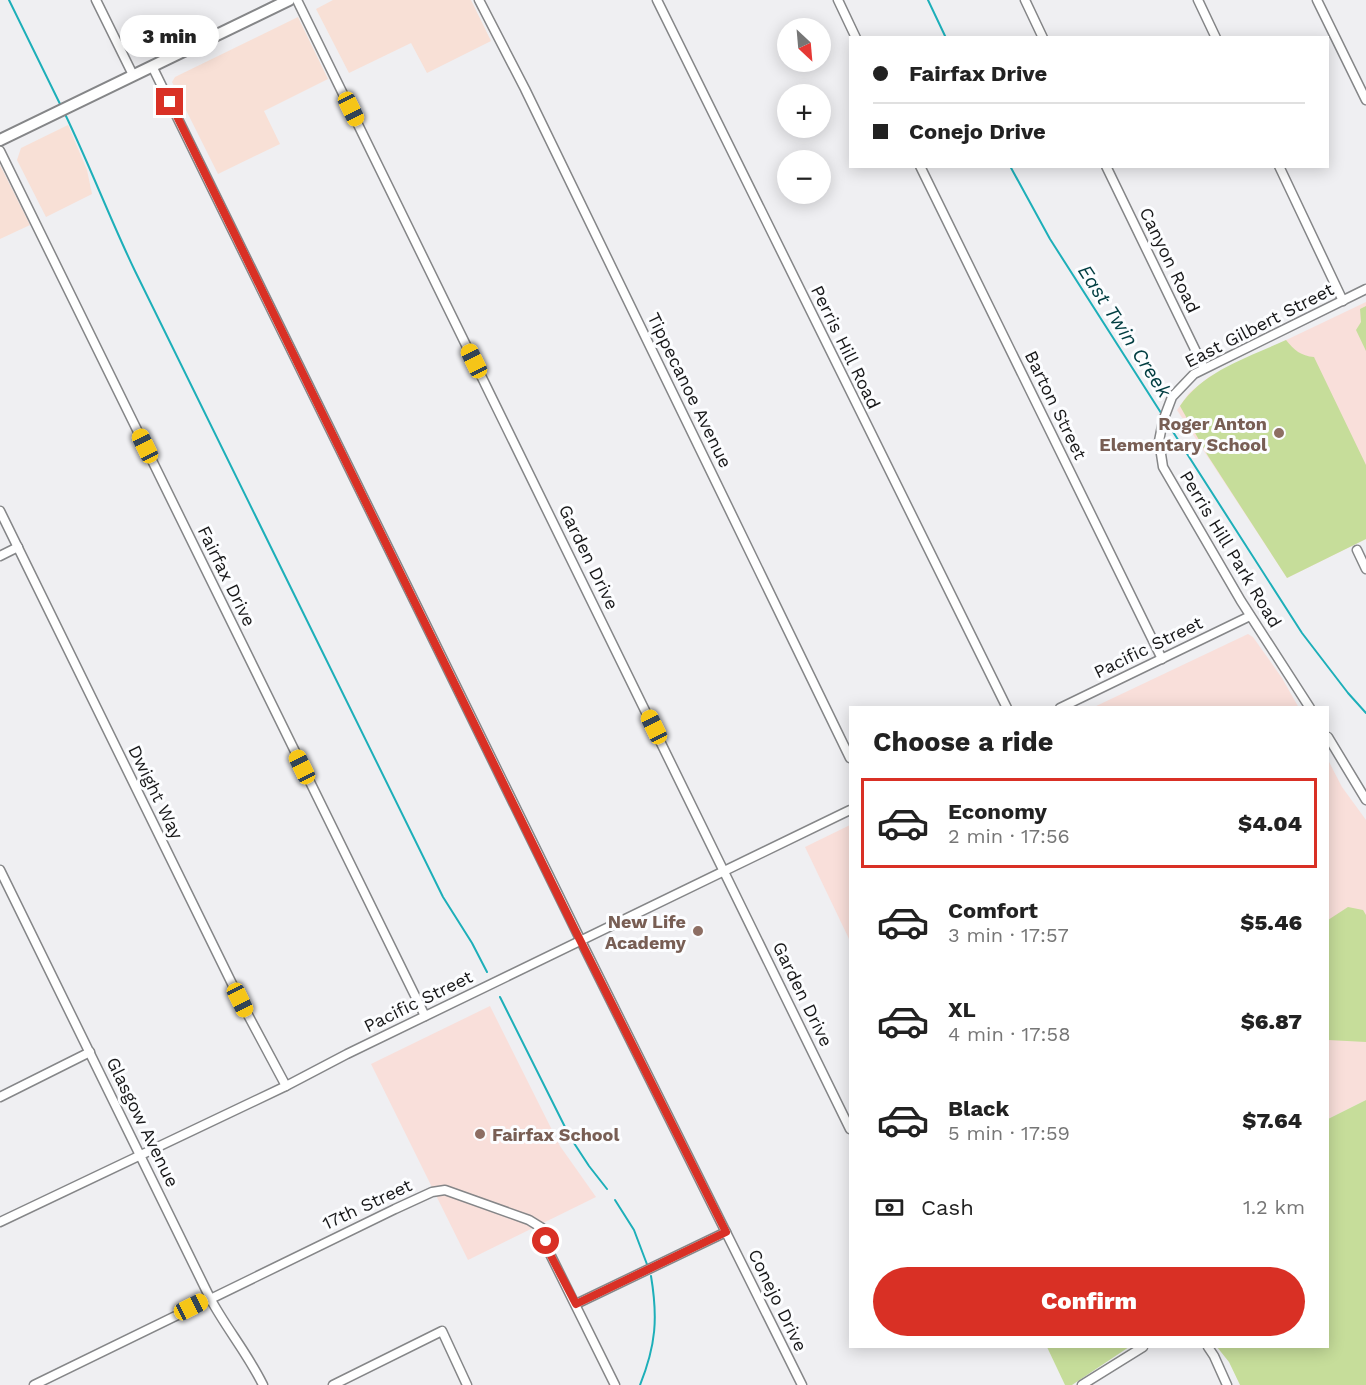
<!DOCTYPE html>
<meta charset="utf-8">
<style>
:root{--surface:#fff;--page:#f2f2f2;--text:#222;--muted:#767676;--line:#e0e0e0;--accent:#d93025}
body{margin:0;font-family:"Work Sans",sans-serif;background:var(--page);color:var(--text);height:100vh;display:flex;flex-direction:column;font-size:22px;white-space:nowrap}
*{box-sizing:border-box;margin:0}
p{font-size:20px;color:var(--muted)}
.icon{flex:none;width:33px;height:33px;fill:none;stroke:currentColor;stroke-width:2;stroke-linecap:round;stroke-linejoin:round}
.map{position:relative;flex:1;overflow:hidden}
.details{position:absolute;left:849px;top:706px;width:480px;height:642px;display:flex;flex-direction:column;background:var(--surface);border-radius:0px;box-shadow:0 3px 15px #0003}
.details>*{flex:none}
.hud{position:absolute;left:849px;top:36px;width:480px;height:132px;border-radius:0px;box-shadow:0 3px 15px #0003;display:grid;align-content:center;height:132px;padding:0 24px;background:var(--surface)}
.needle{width:39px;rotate:154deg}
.controls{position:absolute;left:777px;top:18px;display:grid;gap:12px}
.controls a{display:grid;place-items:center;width:54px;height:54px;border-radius:50%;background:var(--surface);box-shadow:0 3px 15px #0003;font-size:30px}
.end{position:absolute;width:27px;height:27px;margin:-14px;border:8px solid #d93025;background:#fff;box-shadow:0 0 0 3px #fff}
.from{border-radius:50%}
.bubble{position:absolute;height:42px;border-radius:21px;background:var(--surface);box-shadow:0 3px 15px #0003;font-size:20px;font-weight:800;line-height:42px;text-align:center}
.car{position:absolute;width:18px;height:36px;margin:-18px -9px;border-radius:8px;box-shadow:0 0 4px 2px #0007;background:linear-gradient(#f5c518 24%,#345 0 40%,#f5c518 0 76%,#345 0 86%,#f5c518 0)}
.hud b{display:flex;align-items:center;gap:21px;height:57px;font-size:22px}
.hud b+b{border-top:2px solid var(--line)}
.hud i{width:15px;height:15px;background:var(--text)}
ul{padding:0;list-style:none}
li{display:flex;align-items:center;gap:18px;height:90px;margin:0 12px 9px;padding:0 12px;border:3px solid transparent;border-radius:0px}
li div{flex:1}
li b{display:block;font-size:22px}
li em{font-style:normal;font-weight:800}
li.current{border-color:var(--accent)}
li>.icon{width:54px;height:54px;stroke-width:1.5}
h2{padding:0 24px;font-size:27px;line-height:72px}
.pay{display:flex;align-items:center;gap:15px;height:66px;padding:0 24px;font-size:22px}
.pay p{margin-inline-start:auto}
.button{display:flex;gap:12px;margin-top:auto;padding:12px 24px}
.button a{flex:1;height:69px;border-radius:36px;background:var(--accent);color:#fff;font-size:24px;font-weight:800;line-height:69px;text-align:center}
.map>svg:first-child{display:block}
.commercial{fill:#f8e0d6}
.education{fill:#f9dfda}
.green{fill:#c6dd9a}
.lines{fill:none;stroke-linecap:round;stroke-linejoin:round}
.stream{stroke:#1dafb9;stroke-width:2}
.minor-casing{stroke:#858688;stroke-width:11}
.major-casing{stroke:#858688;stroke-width:14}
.minor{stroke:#fff;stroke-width:8}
.major{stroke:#fff;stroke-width:10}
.route{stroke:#d93025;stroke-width:8}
.education-dot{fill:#8d6e63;stroke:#fcfdff;stroke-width:2}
.labels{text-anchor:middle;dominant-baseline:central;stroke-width:6;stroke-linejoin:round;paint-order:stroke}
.street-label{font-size:18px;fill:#181819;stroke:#fcfdff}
.education-label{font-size:18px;font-weight:bold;fill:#785e54;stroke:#fcfdff;text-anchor:end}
.water-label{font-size:20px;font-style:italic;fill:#003d41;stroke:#fcfdff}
</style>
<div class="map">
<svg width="1366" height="1385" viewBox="0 0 1366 1385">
<rect width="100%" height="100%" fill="#efeff2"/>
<g class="commercial">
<path d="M333 0H471L491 41 427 73 411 43 349 73 316 9Z"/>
<path d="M298 17 328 79 264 111 280 144 218 174 172 82 175 77Z"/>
<path d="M68 125 87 170 92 194 46 217 17 160 21 148Z"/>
<path d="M0 165 30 225 0 239Z"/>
</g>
<g class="education">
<path d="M1366 302V539L1287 578 1177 410 1189 393 1209 377Z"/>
<path d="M1248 634 1253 637 1282 678 1299 708H1092Z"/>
<path d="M1328 760 1342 787 1366 820V1100L1328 1119Z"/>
<path d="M850 825V941L805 847Z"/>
<path d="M490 1006 560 1146 596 1197 468 1260 371 1064Z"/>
</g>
<g class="green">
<path d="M1366 306V351L1356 330 1361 322 1360 309Z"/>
<path d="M1286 340C1294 350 1301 356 1314 357L1366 465V539L1287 578 1208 456 1180 406C1203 371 1249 357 1286 340Z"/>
<path d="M1348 907 1363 910 1366 915V1042L1328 1040V920Z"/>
<path d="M1366 1100V1385H1240L1229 1362 1217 1347H1328V1119Z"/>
<path d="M1047 1347H1129L1072 1385H1065Z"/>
</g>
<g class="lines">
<g class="stream">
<path d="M9 0 61 106"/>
<path d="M928 0 946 38"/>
<path d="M65 114C90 166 110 219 135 271 236 480 340 688 443 897L472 943 487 972"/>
<path d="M1010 166 1050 239 1163 416"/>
<path d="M1166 421 1302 633 1348 693 1366 713"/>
<path d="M500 997 570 1137 589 1166 607 1189"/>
<path d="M615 1200 634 1230 648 1267"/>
<path d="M640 1385C656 1345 658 1318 651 1276"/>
</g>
<g class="minor-casing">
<g id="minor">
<path d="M96 0 133 75"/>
<path d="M297 0 850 1129"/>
<path d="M479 0 525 89 850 758"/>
<path d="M657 0 1007 708"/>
<path d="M838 0 856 38"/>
<path d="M1025 0 1043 38"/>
<path d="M1198 0 1216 38"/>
<path d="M1317 0 1366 100"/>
<path d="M152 66 581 941 802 1385"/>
<path d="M0 151 425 1016"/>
<path d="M920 166 1162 659"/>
<path d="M1106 166 1204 368"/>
<path d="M1279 166 1343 301"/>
<path d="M0 511 240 1000 286 1086"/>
<path d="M1357 550 1366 569"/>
<path d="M0 556 18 547"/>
<path d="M1060 708 1250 616"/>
<path d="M1310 708 1241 601 1163 467 1159 441 1163 421 1172 397 1194 374 1366 289"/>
<path d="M1328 737 1366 800"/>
<path d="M0 870 210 1298C226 1328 248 1354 263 1385"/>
<path d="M0 1097 90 1052"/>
<path d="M0 1222 286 1086 347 1054 850 810"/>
<path d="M576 1304 726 1232"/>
<path d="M1208 1347 1214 1356 1227 1385"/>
<path d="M34 1385 395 1209 432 1192 445 1190 529 1220 542 1228 550 1254 615 1385"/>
<path d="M333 1385 442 1331 467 1385"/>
<path d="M1082 1385 1143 1347"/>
</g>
</g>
<g class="major-casing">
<path id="major" d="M0 140 289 0"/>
</g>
<use href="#minor" class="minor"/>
<use href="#major" class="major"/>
</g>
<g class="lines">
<path class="route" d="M170 102 575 930 726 1232 576 1304 550 1254 546 1241"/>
</g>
<g class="education-dot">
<circle cx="1279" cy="433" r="6"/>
<circle cx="698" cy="931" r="6"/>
<circle cx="480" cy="1134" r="6"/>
</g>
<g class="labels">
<g class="street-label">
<text transform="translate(1170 260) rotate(64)">Canyon Road</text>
<text transform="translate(1259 325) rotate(-27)">East Gilbert Street</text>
<text transform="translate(846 347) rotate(64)">Perris Hill Road</text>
<text transform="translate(690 390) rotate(64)">Tippecanoe Avenue</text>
<text transform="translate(1056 405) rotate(64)">Barton Street</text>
<text transform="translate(1231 549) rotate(59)">Perris Hill Park Road</text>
<text transform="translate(589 557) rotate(64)">Garden Drive</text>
<text transform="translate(227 576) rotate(64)">Fairfax Drive</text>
<text transform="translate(1148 647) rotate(-26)">Pacific Street</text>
<text transform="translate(156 792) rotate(64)">Dwight Way</text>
<text transform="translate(803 994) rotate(64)">Garden Drive</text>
<text transform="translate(418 1001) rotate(-26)">Pacific Street</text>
<text transform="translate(143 1122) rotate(64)">Glasgow Avenue</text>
<text transform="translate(367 1204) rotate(-25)">17th Street</text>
<text transform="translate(778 1300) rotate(64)">Conejo Drive</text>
</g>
<g class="education-label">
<text x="1267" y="423">Roger Anton<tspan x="1267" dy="21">Elementary School</tspan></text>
<text x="686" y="921">New Life<tspan x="686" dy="21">Academy</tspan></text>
<text x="492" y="1134" text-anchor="start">Fairfax School</text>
</g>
<g class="water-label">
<text transform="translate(1125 331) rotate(57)">East Twin Creek</text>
</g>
</g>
</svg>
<div class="controls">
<a><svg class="needle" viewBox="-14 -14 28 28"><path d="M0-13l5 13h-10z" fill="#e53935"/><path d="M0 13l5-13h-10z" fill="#767676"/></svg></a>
<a>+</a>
<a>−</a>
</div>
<i class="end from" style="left:546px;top:1241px"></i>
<i class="end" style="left:170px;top:102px"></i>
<div class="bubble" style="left:120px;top:15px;width:99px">3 min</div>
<i class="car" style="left:351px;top:109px;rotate:154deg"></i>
<i class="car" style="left:474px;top:361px;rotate:334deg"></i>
<i class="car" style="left:145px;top:446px;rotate:334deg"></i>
<i class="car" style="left:654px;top:727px;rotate:334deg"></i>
<i class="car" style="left:302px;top:767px;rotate:334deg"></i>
<i class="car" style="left:240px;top:1000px;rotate:154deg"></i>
<i class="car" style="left:191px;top:1307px;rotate:63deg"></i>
<div class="hud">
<b><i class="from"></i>Fairfax Drive</b>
<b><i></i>Conejo Drive</b>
</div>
<section class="details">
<h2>Choose a ride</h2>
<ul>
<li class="current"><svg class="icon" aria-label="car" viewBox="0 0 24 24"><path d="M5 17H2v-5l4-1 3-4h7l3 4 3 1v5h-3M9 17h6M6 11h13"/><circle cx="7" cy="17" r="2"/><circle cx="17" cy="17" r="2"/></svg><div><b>Economy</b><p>2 min · 17:56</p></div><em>$4.04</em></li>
<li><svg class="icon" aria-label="car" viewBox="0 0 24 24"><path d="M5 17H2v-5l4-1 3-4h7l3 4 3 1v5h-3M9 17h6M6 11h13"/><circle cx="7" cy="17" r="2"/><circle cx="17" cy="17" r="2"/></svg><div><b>Comfort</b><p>3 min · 17:57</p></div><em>$5.46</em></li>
<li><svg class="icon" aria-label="car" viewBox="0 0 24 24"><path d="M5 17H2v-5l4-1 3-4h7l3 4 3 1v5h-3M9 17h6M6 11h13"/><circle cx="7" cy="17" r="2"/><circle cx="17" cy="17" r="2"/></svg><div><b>XL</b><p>4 min · 17:58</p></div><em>$6.87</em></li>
<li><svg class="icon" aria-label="car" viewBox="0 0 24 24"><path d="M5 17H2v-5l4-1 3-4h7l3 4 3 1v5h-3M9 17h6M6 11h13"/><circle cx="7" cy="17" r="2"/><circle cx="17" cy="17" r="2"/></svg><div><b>Black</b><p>5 min · 17:59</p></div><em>$7.64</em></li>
</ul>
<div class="pay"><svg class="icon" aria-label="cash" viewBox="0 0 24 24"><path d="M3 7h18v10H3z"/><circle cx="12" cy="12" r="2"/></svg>Cash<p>1.2 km</p></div>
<div class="button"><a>Confirm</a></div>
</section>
</div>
